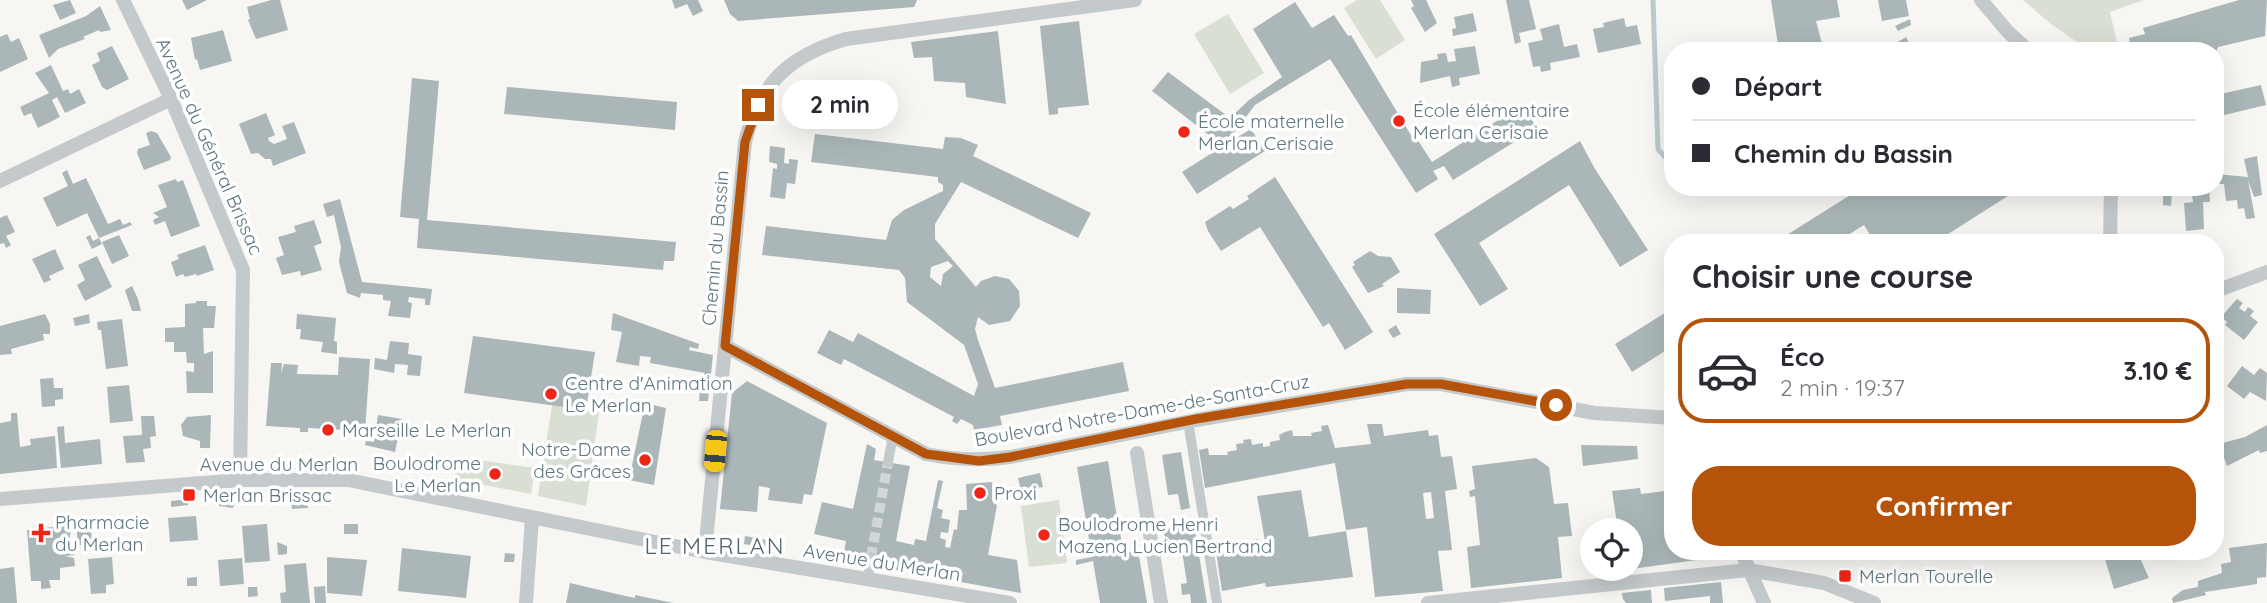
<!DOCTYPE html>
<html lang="fr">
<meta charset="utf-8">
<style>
:root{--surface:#fff;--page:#f7f7f7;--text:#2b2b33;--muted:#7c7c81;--line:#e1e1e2;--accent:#b45309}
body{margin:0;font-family:Quicksand,sans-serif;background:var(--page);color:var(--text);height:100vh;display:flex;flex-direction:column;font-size:26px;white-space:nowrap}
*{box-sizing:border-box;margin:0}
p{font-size:23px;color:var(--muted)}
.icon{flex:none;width:38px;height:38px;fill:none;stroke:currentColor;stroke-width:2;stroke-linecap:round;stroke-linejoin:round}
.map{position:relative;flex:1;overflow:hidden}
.side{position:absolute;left:1664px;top:234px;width:560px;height:326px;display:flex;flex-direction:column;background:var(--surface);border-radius:28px;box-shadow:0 7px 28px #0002}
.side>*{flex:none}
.hud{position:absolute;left:1664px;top:42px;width:560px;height:154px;border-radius:28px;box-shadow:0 7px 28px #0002;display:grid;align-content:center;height:154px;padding:0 28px;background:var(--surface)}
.tools{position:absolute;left:1580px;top:518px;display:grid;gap:14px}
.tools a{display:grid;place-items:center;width:63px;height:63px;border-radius:50%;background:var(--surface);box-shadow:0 7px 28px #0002;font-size:35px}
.end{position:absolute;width:32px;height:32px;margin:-16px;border:9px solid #b45309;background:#fff;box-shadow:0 0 0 4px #fff}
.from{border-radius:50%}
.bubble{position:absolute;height:49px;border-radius:24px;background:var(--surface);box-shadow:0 7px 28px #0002;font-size:23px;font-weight:700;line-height:49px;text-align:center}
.car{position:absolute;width:21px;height:42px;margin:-21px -10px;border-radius:9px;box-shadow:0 0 5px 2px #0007;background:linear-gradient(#f5c518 24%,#345 0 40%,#f5c518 0 76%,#345 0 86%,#f5c518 0)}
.hud b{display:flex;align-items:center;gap:24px;height:66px;font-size:26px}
.hud b+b{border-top:2px solid var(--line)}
.hud i{width:18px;height:18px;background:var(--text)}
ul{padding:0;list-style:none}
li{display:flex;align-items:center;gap:21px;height:105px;margin:0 14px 10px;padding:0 14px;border:4px solid var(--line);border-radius:28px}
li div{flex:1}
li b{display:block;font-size:26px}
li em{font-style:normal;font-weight:700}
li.selected{border-color:var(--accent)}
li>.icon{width:63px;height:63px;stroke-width:1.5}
h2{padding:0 28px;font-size:32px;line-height:84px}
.action{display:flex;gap:14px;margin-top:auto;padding:14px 28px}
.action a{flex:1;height:80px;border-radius:28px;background:var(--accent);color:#fff;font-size:28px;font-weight:700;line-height:80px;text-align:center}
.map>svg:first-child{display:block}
.green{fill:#d9dfd3}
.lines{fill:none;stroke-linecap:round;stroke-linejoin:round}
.stream{stroke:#bbcbcd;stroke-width:5}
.building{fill:#aab6b8;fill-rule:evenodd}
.pedestrian-tunnel{stroke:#d1d6d6;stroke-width:10;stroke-dasharray:10 5;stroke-linecap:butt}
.pedestrian{stroke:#c4c9cb;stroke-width:10}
.minor{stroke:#c4c9cb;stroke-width:14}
.route{stroke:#b45309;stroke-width:9}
.poi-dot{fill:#f12418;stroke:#fff;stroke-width:2.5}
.labels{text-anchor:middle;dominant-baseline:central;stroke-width:7;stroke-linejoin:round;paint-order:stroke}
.poi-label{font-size:19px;fill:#5f7880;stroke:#fff;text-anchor:start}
.street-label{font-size:19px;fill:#5f7880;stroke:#fff}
.quarter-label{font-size:23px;letter-spacing:2px;fill:#51646b;stroke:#fff}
</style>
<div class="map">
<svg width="2267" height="603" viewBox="0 0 2267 603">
<rect width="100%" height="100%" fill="#f7f6f3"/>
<g class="green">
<path d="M1357 0H1380L1405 40 1376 59 1344 8Z"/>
<path d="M2023 0H2144L2110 12 2119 51H2090L2051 24Z"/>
<path d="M1228 14 1264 73 1230 94 1194 34Z"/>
<path d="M552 405 599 412 586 506 538 496Z"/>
<path d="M457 457 535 468 531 494 454 479Z"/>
<path d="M1059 500 1067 563 1029 567 1021 506Z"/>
</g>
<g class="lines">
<g class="stream">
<path d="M1653 0 1658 149 1673 166"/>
<path d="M1691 187 1696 193 1720 187"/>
</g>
</g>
<g class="building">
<path d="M70 0 76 13 60 20 53 5Z"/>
<path d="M182 0H207L187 10Z"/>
<path d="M271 0H280L288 30 256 39 248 20 250 19 247 7Z"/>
<path d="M672 0H698L703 11 693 16 687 4 675 9Z"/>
<path d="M724 0H917L914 7 738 21 730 14Z"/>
<path d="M1411 0H1426L1437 23 1425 32 1411 8 1414 6Z"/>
<path d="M1506 0H1529L1536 29 1519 33 1521 42 1515 44Z"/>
<path d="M1771 0H1837L1840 17 1816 21 1824 51H1779Z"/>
<path d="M1878 0H1906L1909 16 1882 21Z"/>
<path d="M2239 0H2267L2265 36 2218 47 2216 52 2131 51 2129 38 2145 34 2143 28Z"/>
<path d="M1295 2 1312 28 1334 15 1348 36 1351 35 1412 137 1415 136 1432 162 1522 105 1537 128 1453 180 1444 166 1433 171 1438 179 1416 193 1330 59 1255 105 1233 134 1236 138 1251 129 1265 151 1197 194 1182 172 1223 146 1152 91 1168 72 1230 118 1249 100 1282 77 1253 29Z"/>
<path d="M100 6 111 30 100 32 99 30 83 37 85 39 58 49 49 58 39 35 86 16Z"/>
<path d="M1473 13 1477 31 1453 36 1452 29 1456 28 1454 17Z"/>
<path d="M1624 18 1626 27 1637 25 1641 44 1598 53 1593 29 1604 27 1603 23Z"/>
<path d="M1910 19 1911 25 1898 31 1895 26Z"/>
<path d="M1079 21 1089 105 1058 108V114L1049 115 1040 26Z"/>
<path d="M1559 24 1564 47 1577 44 1580 57 1550 63 1551 70 1541 72 1540 66 1533 67 1528 43 1543 40 1540 29Z"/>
<path d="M223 30 232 61 200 70 197 59 195 60 191 38Z"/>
<path d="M998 31 1006 104 966 97 965 83 934 81 932 57 914 58 911 42Z"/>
<path d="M7 34 11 42 19 38 28 59 0 72V37Z"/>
<path d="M1906 37 1913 51H1881L1896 43Z"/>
<path d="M1730 43 1731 51H1718L1717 45Z"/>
<path d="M112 46 129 79 107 90 102 87 92 65 100 61 97 53Z"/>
<path d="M1475 46 1480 74 1459 78 1460 85 1452 87 1450 76 1420 83 1421 62 1438 59 1437 54 1446 53 1448 62 1456 61 1454 49Z"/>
<path d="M51 65 63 91 68 89 70 94 79 89 86 103 65 113 57 97 52 100 60 117 38 128 31 113 24 116 20 107 49 93 35 73Z"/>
<path d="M412 78 439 81 427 220 676 242 674 261H664L663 270 417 248 419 219 400 217Z"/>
<path d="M2261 85 2266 105 2216 117V95Z"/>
<path d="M507 87 677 102 675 130 504 114Z"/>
<path d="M266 113 275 135 268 138 269 141 274 144 287 139 282 126 294 122 306 153 273 166 271 159H265L258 153 251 154 239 124Z"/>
<path d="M151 131 157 133 171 157 170 160 144 170 137 153 138 149 150 145 146 133Z"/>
<path d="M815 134 943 149 945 137 961 138 978 145 973 156 1091 213 1078 238 961 182 935 224V239L976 287 981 281 995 276 1009 279 1019 291 1020 306 1010 321 989 325 978 317 975 329 978 340 995 388 1123 362 1129 391 1000 416 1002 425 974 430 973 425 961 419 957 424 952 421 954 417 844 359 841 365 817 353 829 330 853 342 858 333 974 396 978 384 964 345 907 302 905 278 899 270 762 255 766 226 886 240 892 220 904 210 943 191V185L938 182V177L811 162ZM948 261 953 266 943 274 941 286 930 277 931 267Z"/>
<path d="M1580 141 1595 169 1648 250 1620 267 1569 185 1479 243 1508 289 1480 306 1434 234Z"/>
<path d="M770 146 785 148 784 163 789 164V159L798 160 795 184 787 183 785 199 770 197 773 168 777 169V164L769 162Z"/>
<path d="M2257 156 2262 195 2254 197 2248 180 2255 218 2246 219 2244 208 2238 209 2237 200 2226 201 2224 184H2217L2216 174 2248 177 2244 159Z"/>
<path d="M67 170 73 184 86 178 108 224 120 219 123 225 130 222 132 225 99 238 87 213 57 227 43 198 68 186 62 173Z"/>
<path d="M1275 177 1373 332 1345 350 1329 323 1323 327 1260 227 1221 251 1208 231 1205 222 1230 206 1233 209 1249 199 1247 196Z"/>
<path d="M176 179 177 182 183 180 200 226 171 237 165 221 155 225 153 220 159 217 153 213 167 207 158 185Z"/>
<path d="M1863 187H2022L1934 243H1875L1864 225 1835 243H1774Z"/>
<path d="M2191 187H2209L2210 202H2203L2204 229 2186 231 2184 203 2193 202Z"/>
<path d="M2163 193H2172L2171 206 2163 205Z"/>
<path d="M340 199 362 282 432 289 430 305H425V299L409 297 408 302 412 303 410 318 388 316 391 301 383 300V295L361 293 360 298 347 293 339 262 341 247 334 215 327 217 323 204Z"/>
<path d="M7 215 15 232 6 236 11 245 6 248 4 243 0 244V218Z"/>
<path d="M314 220 322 243 314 246 322 270 301 276 300 271 282 275 276 258 284 255 278 237 296 232 294 226Z"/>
<path d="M90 235 93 241 99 238 102 244 92 249 86 237Z"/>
<path d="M119 235 129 256 112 264 102 242Z"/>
<path d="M205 245 214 270 197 276 196 274 185 277 183 274 176 277 171 262 179 259 177 255Z"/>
<path d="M55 249 64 269 49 276 51 280 44 283 32 259Z"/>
<path d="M1370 251 1378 256 1391 257 1400 272 1382 284 1384 286 1368 293 1352 267 1355 265 1353 262Z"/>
<path d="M97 256 112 287 85 301 77 285 85 280 78 265Z"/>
<path d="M132 286 138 299 141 311H132L125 290Z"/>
<path d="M1397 288 1431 290 1430 314 1397 313Z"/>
<path d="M2237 299 2243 303 2239 308 2245 312 2248 307 2254 311 2250 316 2258 322 2244 340 2225 325 2227 322 2221 317Z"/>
<path d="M196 301H207V306H216L214 328H203L204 354 213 351V393H187L186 371 194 372V363H187L186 352H174V342H165V328L185 327V304L196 303Z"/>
<path d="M1673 308V346L1632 372 1615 344Z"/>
<path d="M613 313 699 344 698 349 690 347 689 350 713 355 708 401H699L701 377 705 373 650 363 651 357 640 356 639 366 616 362 622 332 611 330Z"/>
<path d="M45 314 50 324V334H43L44 340 11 349 12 354 0 355V326Z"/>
<path d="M89 314 90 323 75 326 73 318Z"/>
<path d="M297 314 336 318 334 341 337 342V354L321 352 323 342 300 339 301 329H296Z"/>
<path d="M122 319 128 366 106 369 101 330H98L97 322Z"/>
<path d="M1396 325 1401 334 1393 338 1388 330Z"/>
<path d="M473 336 595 352 586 410 464 393Z"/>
<path d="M390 341 409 343 408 354 422 356 420 376 407 375 408 365 395 364 394 373 374 369 375 358 387 360Z"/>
<path d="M339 357 370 359 365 431 308 428V432H300V428L266 426 271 363H282L281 373 284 364 298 365 297 374 338 375Z"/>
<path d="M2242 366 2254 375 2260 368 2267 373 2266 401 2250 392 2244 399 2227 386Z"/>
<path d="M53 378 54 388H63V399L55 400V406L42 407 40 379Z"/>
<path d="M747 381 827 423 812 495 804 494 802 504 768 500 770 488 759 486 757 512 720 509 732 393Z"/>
<path d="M129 385 133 421 110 423 107 387Z"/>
<path d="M645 403 666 408 654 485 629 480Z"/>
<path d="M11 413H17L20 447 31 445 30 439 55 436 57 468 0 474V423L11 421Z"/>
<path d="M211 415 210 448H200V441L183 436 181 425 187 417Z"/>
<path d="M378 415 402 419 395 452 365 445 366 441 374 442Z"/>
<path d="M141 416H154L156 436 150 437 151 448 143 449 145 462 126 463 123 436 142 435Z"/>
<path d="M1367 424H1382L1384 436 1428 430 1429 436 1438 435 1441 457 1452 456 1457 489 1445 491 1452 550 1438 551 1443 591 1375 597 1367 527 1346 530 1335 463 1205 488 1199 450 1208 448 1209 455H1228L1227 452 1237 450 1236 444 1244 443 1243 440 1251 439 1252 445 1263 443V447L1270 446V442L1280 440 1279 435 1285 432 1292 430 1293 436H1312L1311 433 1322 431 1321 426 1328 425 1335 448 1371 444ZM1431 492 1434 518 1426 519 1423 493Z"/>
<path d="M2267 425V451L2260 453 2259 450 2227 466 2219 444 2245 437Z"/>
<path d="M64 426 65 443 100 439 102 464 61 468 57 427Z"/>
<path d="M867 444 876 449 874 460 910 466 896 541 914 545 915 539 926 541 938 480 943 481 937 508 943 510 941 518 950 520 948 533 941 532 940 538 946 540 945 547 950 548 954 529 957 530 959 510H967L966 484 992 482 993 503 997 505 988 555 1017 560 1021 593 890 569 892 560 844 552 846 541 814 534 822 502 853 509Z"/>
<path d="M1581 445 1637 446 1638 459 1583 466Z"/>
<path d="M1181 452 1190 508 1181 510 1178 494 1168 495 1162 455Z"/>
<path d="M1536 458 1549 467 1554 504 1568 503 1572 536 1558 537 1562 578 1471 588 1467 547 1480 545 1475 496 1470 497 1469 491 1475 489 1472 466Z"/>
<path d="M1108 461 1119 530 1130 525 1131 531 1120 533 1124 553 1138 550 1147 603H1100L1093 561 1076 565V560L1092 557 1077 467Z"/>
<path d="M1040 473 1043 487 1021 491 1018 478Z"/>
<path d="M1640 488 1641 494 1673 490V551H1719V557L1631 569V530H1618L1612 491Z"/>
<path d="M1301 490 1309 537 1346 531 1353 577 1266 587 1265 583 1222 591 1216 552 1223 551 1224 557 1228 556 1226 544 1258 539V541H1265L1257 496Z"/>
<path d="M290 493 306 494 308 508 292 509Z"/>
<path d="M237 496 233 508 219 506V497Z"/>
<path d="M189 499 188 505 171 507V501Z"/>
<path d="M196 516 198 540 170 542 168 518Z"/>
<path d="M91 523 92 549 82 550V545L78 546 76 524Z"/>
<path d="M267 524 270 561 245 563 242 526Z"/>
<rect x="344" y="524" width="14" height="10"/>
<path d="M71 525 69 548H74L75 555 65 556 74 558 75 566 60 568V580H49L51 588 41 589V581H31L27 530Z"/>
<path d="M1194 525 1207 603H1191L1190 594 1182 595 1181 584 1187 583 1181 545 1167 547 1163 529Z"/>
<path d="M745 536 777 542 776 550 744 544Z"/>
<path d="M277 542 287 546V554L278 555Z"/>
<path d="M2267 543 2266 577 2257 578V584L2205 592 2206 595 2173 603 2172 598 2183 590 2198 587V581L2222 573 2221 564 2231 562 2229 548Z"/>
<path d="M402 548 471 556 466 598 398 591Z"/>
<path d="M1908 551H1934L1935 555 1909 559Z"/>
<path d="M2121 551H2137L2149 578 2114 589 2105 559Z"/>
<path d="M505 553 515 554 514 562H504Z"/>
<path d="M112 557 114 584 106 585V593L91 594 88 559Z"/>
<path d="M327 557 367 560 362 596 327 593Z"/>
<path d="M242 558 244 584 220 586 218 560Z"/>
<path d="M306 563 310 603H281L280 593 286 592 284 565Z"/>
<path d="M14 567 17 603H0V569Z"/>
<path d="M197 577V586H187V578Z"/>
<path d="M1721 582 1723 603H1710V596L1665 601 1664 588Z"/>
<path d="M570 583 621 595 635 598V595L673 603H566Z"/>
<path d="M325 586 326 603H315L314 587Z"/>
<path d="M248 587H257L258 596 248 597Z"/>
<path d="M1651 590 1652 603H1626L1623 599 1622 593Z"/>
</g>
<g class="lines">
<path class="pedestrian-tunnel" d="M871 557 888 462"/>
<g class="pedestrian">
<path d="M1188 421 1217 603"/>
<path d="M888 462 893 436"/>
<path d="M868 580 871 557"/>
</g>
<g class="minor">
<path d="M123 0 171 99 243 270 240 480"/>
<path d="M1981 0 2008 32 2029 51"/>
<path d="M0 181 171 99"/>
<path d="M2110 243 2111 187"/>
<path d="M2216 291 2267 272"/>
<path d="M725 346 926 454C955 460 980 461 1010 457L1196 420 1407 384H1441L1594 413 1673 418"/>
<path d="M1137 453 1161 603"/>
<path d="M0 499 240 480H348L705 552 1010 603"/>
<path d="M1741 551 1764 603"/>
<path d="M705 552 745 142C760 83 788 56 846 39L1135 0"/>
<path d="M526 603 532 518"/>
<path d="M1428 603 1748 570 1824 583 1874 603"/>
</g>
</g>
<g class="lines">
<path class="route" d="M758 105 745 142 725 346 926 454 979 461 1010 457 1196 419 1407 384H1441L1556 405"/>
</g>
<g class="poi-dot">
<circle cx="1399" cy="121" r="7"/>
<circle cx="1184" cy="132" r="7"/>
<circle cx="551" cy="394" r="7"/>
<circle cx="328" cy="430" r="7"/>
<circle cx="645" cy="460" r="7"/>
<circle cx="495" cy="474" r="7"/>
<circle cx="980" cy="493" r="7"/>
<rect x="182" y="488" width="14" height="14" rx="3.5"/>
<path d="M37.5 522.5h7v7h7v7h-7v7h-7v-7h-7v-7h7z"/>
<circle cx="1044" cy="535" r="7"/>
<rect x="1838" y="569" width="14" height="14" rx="3.5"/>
</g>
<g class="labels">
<g class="poi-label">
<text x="1413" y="110">École élémentaire<tspan x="1413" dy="22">Merlan Cerisaie</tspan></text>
<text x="1198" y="121">École maternelle<tspan x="1198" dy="22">Merlan Cerisaie</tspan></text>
<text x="565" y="383">Centre d'Animation<tspan x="565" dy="22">Le Merlan</tspan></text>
<text x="342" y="430">Marseille Le Merlan</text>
<text x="631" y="449" text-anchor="end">Notre-Dame<tspan x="631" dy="22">des Grâces</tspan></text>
<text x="481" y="463" text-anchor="end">Boulodrome<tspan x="481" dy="22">Le Merlan</tspan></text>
<text x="994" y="493">Proxi</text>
<text x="203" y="495">Merlan Brissac</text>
<text x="55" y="522">Pharmacie<tspan x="55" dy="22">du Merlan</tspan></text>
<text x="1058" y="524">Boulodrome Henri<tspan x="1058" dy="22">Mazenq Lucien Bertrand</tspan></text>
<text x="1859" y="576">Merlan Tourelle</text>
</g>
<g class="street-label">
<text transform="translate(210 146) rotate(66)">Avenue du Général Brissac</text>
<text transform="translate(715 248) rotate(-85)">Chemin du Bassin</text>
<text transform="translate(1142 410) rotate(-10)">Boulevard Notre-Dame-de-Santa-Cruz</text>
<text x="279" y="464">Avenue du Merlan</text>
<text transform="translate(882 562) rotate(9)">Avenue du Merlan</text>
</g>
<g class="quarter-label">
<text x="715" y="545">LE MERLAN</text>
</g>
</g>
</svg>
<div class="tools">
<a><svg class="icon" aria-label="locate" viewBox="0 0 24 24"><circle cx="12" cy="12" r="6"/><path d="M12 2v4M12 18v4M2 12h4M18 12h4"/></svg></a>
</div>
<i class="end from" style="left:1556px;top:405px"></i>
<i class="end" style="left:758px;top:105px"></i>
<div class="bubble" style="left:782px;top:80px;width:116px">2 min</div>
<i class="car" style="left:715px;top:451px;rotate:185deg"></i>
<div class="hud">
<b><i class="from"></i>Départ</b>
<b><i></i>Chemin du Bassin</b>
</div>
<section class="side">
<h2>Choisir une course</h2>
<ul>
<li class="selected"><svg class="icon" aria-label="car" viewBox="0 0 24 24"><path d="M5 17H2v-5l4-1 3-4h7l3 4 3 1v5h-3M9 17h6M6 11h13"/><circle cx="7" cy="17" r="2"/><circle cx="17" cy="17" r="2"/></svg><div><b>Éco</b><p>2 min · 19:37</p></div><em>3.10 €</em></li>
</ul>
<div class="action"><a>Confirmer</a></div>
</section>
</div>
